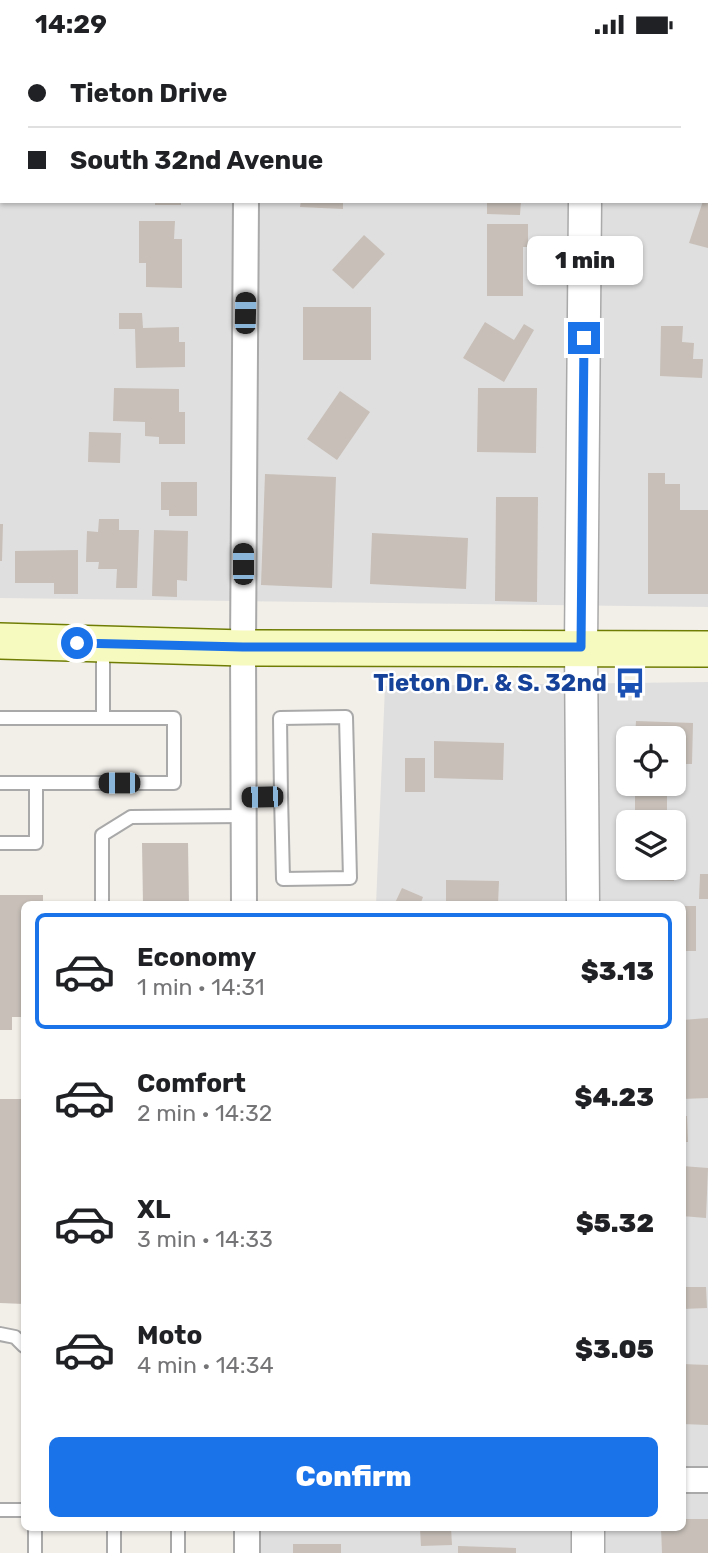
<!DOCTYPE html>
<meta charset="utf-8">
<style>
:root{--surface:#fff;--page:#f2f2f2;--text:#202124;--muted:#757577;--line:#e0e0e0;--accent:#1a73e8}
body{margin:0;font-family:Rubik,sans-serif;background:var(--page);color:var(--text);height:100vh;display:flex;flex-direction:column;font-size:26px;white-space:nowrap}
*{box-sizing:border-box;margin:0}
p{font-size:23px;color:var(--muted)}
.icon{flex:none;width:38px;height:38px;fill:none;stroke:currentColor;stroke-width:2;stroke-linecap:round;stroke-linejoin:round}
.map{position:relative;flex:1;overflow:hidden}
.panel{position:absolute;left:21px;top:852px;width:665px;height:630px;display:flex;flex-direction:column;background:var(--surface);border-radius:10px;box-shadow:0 2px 5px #0004}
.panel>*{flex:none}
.hud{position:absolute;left:0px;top:0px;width:709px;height:154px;box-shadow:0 2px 5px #0004;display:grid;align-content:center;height:154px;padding:0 28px;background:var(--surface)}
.tools{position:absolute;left:616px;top:677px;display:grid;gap:14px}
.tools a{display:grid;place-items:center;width:70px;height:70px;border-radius:10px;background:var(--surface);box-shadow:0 2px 5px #0004;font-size:35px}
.end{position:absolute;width:32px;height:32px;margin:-16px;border:9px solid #1a73e8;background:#fff;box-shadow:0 0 0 4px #fff}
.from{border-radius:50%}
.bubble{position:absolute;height:49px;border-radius:10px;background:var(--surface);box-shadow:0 2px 5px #0004;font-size:23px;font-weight:800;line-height:49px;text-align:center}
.car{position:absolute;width:21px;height:42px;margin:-21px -10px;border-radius:9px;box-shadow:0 0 5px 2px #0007;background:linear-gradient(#222 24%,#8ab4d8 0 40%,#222 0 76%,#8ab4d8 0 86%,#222 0)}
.hud b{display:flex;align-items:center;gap:24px;height:66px;font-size:26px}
.hud b+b{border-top:2px solid var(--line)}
.hud i{width:18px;height:18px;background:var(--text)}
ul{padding:12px 0 0;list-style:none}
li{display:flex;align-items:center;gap:21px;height:116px;margin:0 14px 10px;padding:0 14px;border:4px solid transparent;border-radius:10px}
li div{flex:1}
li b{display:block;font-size:26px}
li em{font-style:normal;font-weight:800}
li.current{border-color:var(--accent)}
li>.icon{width:63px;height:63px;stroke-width:1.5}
.cta{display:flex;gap:14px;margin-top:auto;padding:14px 28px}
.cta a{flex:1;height:80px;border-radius:10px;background:var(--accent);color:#fff;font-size:28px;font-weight:800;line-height:80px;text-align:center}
.status{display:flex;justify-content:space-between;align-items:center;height:49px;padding:0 35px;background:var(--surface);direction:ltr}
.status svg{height:19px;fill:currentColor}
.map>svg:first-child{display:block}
.residential{fill:#e0dfdf;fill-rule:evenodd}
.building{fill:#c7bfb8}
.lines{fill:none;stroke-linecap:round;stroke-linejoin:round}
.service-casing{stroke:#a9a9a9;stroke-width:16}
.minor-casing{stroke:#a9a9a9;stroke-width:28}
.tertiary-casing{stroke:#a9a9a9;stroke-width:35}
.secondary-casing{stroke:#707d05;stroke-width:38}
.service{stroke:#fff;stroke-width:12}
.minor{stroke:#fff;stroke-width:24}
.tertiary{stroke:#fff;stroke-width:32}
.secondary{stroke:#f7fabf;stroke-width:35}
.route{stroke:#1a73e8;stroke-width:9}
.labels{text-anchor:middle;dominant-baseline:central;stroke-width:5;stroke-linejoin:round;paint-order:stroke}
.transit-label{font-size:24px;font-weight:bold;fill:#164399;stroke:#fff;text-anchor:end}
</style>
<div class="status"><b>14:29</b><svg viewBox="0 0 49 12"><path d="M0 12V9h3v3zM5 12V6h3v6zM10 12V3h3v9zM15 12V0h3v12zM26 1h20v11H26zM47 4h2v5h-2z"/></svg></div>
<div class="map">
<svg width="708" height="1504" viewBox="0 0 708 1504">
<rect width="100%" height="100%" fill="#f2efe9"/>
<g class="residential">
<path d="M0 0H708V558L0 549ZM2 2H707V152H2Z"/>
<path d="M708 633V1504H257V1479H682V856H376L385 637ZM628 690H674V735H628ZM628 774H674V819H628Z"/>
</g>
<g class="building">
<rect x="155" y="152" width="26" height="4"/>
<path d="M301 152H343V160L300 158Z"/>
<path d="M487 152H521L520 166 487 165Z"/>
<path d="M703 152H708V199L689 194Z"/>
<path d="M139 172H175L174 190H182V239L146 238V214H139Z"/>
<path d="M487 175H528V198H523V247H487Z"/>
<path d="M364 186 385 205 353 240 332 221Z"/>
<rect x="303" y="258" width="68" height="53"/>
<path d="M119 264H142L143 279 179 278V293H185V318L136 319 135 280H119Z"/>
<path d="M485 273 514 291 524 275 534 281 504 333 463 309Z"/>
<path d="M661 277H683L682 293 694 294 693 310H703L702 329 660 327Z"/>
<path d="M114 339 179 340V363H185V395H159V388L145 387V373L113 372Z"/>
<path d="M478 339H537L536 404 477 403Z"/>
<path d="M340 342 370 363 337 411 307 390Z"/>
<path d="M89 383 121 384 120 414 88 413Z"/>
<path d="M648 424H665V435H680V461H708V545H648Z"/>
<path d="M265 425 336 428 332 539 261 536Z"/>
<path d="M161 433H197V467H169V461H161Z"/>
<path d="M496 448H538L537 553 495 552Z"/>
<path d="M99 470H119V481H139L137 539H116L117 520H98L99 513H86L87 482 98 483Z"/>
<path d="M0 475H3L2 512H0Z"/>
<path d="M154 481 188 482 187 532 177 531V548L152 547Z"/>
<path d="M372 484 468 489 466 540 370 535Z"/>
<path d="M78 501V545H54V534H15V502Z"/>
<path d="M636 672 693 674 692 715H674V690H635Z"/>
<path d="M434 692 504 694 503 731 434 729Z"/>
<rect x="405" y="709" width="20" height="34"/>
<rect x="635" y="743" width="32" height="29"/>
<path d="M142 794H188L189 856H143Z"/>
<path d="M634 819H674V832L633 831Z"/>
<path d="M700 825H708V850H699Z"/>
<path d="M446 831 499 832 498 856H446Z"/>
<path d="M402 839 423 848 420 856H394Z"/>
<path d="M0 846H43V856H24V968H12V981H0Z"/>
<rect x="682" y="857" width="14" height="45"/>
<rect x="682" y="929" width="3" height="28"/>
<path d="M708 969V1049L682 1050V971Z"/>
<path d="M0 1050H24V1255L0 1254Z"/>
<path d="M682 1067H687L688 1093H682Z"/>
<path d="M682 1117 708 1119 706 1169 682 1167Z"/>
<path d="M682 1238H706L707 1259 682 1260Z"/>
<path d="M682 1315 708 1316V1376L682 1375Z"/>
<path d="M682 1470H708V1504H662L661 1479H682Z"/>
<path d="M451 1479 452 1496 421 1497 420 1480Z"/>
<rect x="293" y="1495" width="48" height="9"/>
<path d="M458 1497 516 1499V1504H458Z"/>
</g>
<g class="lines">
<g class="service-casing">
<g id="service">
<path d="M103 596V669"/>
<path d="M0 669H174V734H0"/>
<path d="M244 748 281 747 280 669 346 668 350 829 283 830 281 747"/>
<path d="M0 794H36V734"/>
<path d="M102 856V786L131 768 244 767"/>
<path d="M0 1285 15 1288 24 1297"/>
<path d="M0 1461H24"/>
<path d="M35 1479V1504"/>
<path d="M114 1479V1504"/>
<path d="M178 1479V1504"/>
</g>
</g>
<g class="minor-casing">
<g id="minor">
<path d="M247 2 248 0"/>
<path d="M707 69H708"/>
<path d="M244 856 243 599 246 152"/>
<path d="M682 1431H708"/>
<path d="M247 1479V1504"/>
</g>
</g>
<g class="tertiary-casing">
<g id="tertiary">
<path d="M587 2V0"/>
<path d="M583 856 581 599 585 152"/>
<path d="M588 1479V1504"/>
</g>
</g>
<g class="secondary-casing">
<path id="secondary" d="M0 592 243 599 708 600"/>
</g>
<use href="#service" class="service"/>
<use href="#minor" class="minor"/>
<use href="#tertiary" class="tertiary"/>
<use href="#secondary" class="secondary"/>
</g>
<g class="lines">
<path class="route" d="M77 594 243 598H581L584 289"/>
</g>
<defs>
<g id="bus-bare" transform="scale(2.415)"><path d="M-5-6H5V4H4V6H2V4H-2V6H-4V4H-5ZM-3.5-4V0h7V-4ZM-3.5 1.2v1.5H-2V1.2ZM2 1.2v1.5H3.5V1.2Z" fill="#1a4fb4" stroke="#fff" stroke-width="2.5" paint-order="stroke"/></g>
</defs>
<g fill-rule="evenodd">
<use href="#bus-bare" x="630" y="634"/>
</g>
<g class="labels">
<g class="transit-label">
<text x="607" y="634">Tieton Dr. &amp; S. 32nd</text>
</g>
</g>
</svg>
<div class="tools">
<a><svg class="icon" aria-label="locate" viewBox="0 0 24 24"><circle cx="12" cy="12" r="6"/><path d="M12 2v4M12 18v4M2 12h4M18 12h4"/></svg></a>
<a><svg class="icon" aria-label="layers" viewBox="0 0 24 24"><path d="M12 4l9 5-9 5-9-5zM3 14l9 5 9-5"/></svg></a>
</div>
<i class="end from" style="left:77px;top:594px"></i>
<i class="end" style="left:584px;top:289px"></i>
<div class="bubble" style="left:527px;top:187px;width:116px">1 min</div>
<i class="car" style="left:245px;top:264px;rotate:1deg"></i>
<i class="car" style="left:243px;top:515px;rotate:0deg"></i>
<i class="car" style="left:119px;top:734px;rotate:270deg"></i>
<i class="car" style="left:262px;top:748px;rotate:269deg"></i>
<div class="hud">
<b><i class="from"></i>Tieton Drive</b>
<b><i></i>South 32nd Avenue</b>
</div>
<section class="panel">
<ul>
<li class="current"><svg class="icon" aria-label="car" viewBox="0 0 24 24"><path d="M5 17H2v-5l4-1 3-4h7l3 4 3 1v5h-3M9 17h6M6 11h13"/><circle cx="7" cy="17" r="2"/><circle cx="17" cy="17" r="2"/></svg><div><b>Economy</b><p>1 min · 14:31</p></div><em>$3.13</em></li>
<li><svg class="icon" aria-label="car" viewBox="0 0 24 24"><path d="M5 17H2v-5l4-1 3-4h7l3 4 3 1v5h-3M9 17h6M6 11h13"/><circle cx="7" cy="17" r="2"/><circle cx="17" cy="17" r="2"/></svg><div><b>Comfort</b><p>2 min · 14:32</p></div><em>$4.23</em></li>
<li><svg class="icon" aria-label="car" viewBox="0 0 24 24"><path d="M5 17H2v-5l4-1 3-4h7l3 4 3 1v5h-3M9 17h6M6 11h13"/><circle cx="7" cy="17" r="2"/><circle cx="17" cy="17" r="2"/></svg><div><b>XL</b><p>3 min · 14:33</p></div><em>$5.32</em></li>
<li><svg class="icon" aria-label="car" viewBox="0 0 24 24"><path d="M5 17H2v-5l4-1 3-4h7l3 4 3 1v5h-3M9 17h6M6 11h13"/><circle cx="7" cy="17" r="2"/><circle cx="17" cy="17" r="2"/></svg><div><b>Moto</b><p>4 min · 14:34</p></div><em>$3.05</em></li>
</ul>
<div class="cta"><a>Confirm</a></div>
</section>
</div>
